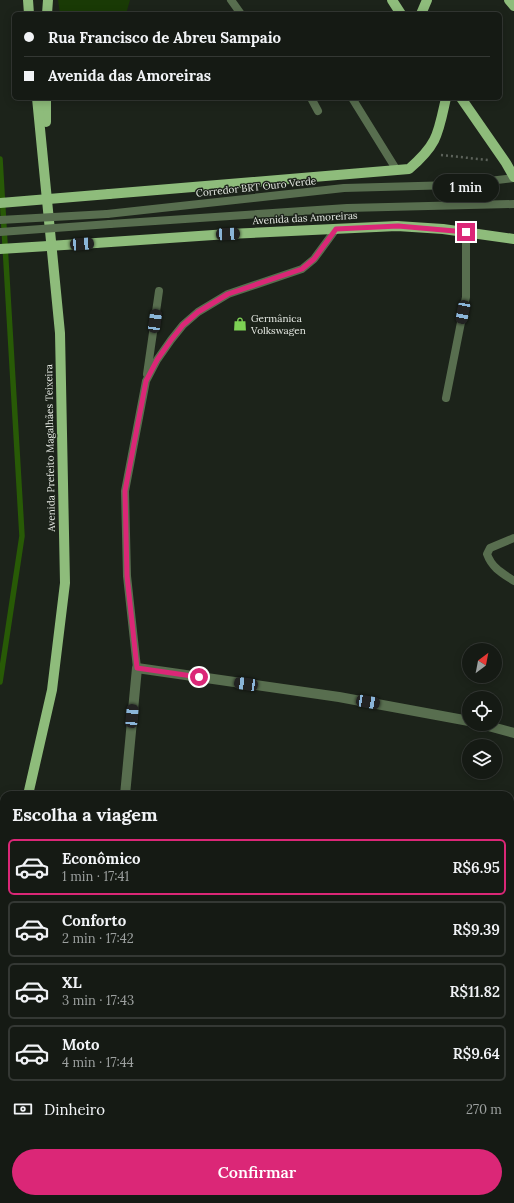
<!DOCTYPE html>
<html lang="pt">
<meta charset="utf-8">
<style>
:root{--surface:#151a14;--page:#1e231d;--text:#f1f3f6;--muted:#9da1a0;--line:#343834;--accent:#db2777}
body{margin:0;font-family:Lora,serif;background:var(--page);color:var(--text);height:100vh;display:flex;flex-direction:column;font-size:15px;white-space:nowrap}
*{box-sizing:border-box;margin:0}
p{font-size:13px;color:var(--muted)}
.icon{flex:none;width:22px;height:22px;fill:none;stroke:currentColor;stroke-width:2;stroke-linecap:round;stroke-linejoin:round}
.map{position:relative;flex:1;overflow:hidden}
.details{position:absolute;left:0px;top:791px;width:514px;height:412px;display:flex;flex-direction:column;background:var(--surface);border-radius:12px 12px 0 0;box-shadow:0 2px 10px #0003,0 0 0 1px var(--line)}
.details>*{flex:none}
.top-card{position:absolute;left:12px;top:12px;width:490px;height:88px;border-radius:6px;box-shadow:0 2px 10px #0003,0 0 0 1px var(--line);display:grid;align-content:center;height:88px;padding:0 12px;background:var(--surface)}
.needle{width:26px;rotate:32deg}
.controls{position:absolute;left:462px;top:643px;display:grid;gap:8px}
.controls a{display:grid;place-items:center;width:40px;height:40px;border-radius:50%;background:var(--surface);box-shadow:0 2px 10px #0003,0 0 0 1px var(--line);font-size:20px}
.end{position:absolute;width:18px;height:18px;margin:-9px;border:5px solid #db2777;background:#fff;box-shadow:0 0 0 2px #fff}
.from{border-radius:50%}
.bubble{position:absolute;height:28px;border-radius:14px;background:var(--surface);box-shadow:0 2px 10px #0003,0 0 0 1px var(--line);font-size:13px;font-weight:600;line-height:28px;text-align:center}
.car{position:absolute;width:12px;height:24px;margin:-12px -6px;border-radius:5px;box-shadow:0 0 3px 1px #0007;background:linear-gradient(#222 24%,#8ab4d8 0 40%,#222 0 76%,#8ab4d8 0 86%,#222 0)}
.top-card b{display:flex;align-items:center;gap:14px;height:38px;font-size:15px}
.top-card b+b{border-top:1px solid var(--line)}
.top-card i{width:10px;height:10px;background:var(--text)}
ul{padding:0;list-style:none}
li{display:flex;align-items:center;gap:12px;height:56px;margin:0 8px 6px;padding:0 4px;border:2px solid var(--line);border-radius:6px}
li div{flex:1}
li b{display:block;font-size:15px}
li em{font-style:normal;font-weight:600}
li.active{border-color:var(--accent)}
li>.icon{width:36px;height:36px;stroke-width:1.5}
h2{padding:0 12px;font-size:18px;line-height:48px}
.pay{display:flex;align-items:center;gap:10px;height:44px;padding:0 12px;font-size:15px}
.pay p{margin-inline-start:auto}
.primary-button{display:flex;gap:8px;margin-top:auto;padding:8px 12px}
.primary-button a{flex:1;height:46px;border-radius:24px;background:var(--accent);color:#fff;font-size:16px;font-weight:600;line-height:46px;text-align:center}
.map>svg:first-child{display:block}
.green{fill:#193a05}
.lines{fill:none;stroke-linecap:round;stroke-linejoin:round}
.stream{stroke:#285a06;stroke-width:5.5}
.path{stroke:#5c625a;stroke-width:2.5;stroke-dasharray:2 3;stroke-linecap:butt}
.service{stroke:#586e4f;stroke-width:8}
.minor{stroke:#586e4f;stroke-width:10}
.primary{stroke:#8ebc7b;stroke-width:10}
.service-bridge{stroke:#586e4f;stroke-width:8}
.primary-bridge{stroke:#8ebc7b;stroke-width:10}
.route{stroke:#db2777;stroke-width:5}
.labels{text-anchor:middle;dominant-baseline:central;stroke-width:3;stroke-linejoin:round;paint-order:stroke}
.street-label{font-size:10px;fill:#e7ebe5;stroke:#1c231a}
.poi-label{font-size:10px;fill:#e7ebe5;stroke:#1c231a;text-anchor:start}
</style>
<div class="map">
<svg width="514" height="1203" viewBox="0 0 514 1203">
<rect width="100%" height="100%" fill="#1c231a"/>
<path class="green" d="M58 0H130L126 14H60Z"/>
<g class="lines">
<path class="stream" d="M0 159 22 536 0 682"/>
<path class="path" d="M441 155 488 160"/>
<g class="service">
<path d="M231 0 241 14"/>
<path d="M311 98 318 111"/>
<path d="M352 98 396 169"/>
<path d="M107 214 344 188 455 185 514 178"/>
<path d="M110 224 347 208 514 204"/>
<path d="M147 374 159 291"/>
<path d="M446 398 466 297V232"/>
<path d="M514 538 490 548 487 554C492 568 502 573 514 581"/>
<path d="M137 668 127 576 125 491 146 381 157 360 171 340 183 325 198 312 228 294 302 269 314 259 336 229"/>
<path d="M380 1203 384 1199"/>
</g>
<g class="minor">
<path d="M481 724 514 733"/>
<path d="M125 795 137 668 339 697 469 721"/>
<path d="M0 1007 4 999"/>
<path d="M513 1011 514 1010"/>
<path d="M216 1199 219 1203"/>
<path d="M91 1203 93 1199"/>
<path d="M295 1203 299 1199"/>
</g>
<g class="primary">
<path d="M28 0 29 14"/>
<path d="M392 0 401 14"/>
<path d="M509 0 514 6"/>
<path d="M47 14 48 0"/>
<path d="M421 14 427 0"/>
<path d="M461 98 506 163 514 177"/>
<path d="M46 122V98"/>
<path d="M109 194 409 169C438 144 438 134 446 98"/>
<path d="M96 243 228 234 397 226 443 229 514 239"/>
<path d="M28 795 52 690 65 583 60 333 37 98"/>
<path d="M0 890 4 878"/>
</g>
<g class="service-bridge">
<path d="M0 220 107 214"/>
<path d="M0 232 110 224"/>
</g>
<g class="primary-bridge">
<path d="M0 203 109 194"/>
<path d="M0 249 96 243"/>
</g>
</g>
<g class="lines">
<path class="route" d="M199 677 137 668 127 576 125 491 146 381 157 360 171 340 183 325 198 312 228 294 302 269 314 259 336 229 398 226 466 232"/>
</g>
<defs>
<g id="shop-bare" transform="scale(1.08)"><path d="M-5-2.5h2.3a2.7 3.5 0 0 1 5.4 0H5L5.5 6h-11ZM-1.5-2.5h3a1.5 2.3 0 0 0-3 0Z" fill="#7dd154" stroke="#1c231a" stroke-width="2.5" paint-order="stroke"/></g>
</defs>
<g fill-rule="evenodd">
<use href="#shop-bare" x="240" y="324"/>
</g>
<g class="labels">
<g class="street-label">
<text transform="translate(256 187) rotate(-6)">Corredor BRT Ouro Verde</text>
<text transform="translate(305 218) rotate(-3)">Avenida das Amoreiras</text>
<text transform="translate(50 448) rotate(-91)">Avenida Prefeito Magalhães Teixeira</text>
</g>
<g class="poi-label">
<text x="251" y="318">Germânica<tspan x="251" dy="12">Volkswagen</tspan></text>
</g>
</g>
</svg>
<div class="controls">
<a><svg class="needle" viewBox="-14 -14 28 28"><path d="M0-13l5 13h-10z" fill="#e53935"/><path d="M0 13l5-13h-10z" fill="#9da1a0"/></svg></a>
<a><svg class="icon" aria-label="locate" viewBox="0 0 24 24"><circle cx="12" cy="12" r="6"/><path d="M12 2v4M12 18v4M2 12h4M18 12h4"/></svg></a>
<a><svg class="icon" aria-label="layers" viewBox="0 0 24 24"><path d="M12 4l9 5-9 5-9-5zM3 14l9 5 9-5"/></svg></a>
</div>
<i class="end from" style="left:199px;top:677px"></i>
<i class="end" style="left:466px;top:232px"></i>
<div class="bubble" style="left:433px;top:174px;width:66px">1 min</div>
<i class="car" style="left:228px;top:234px;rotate:87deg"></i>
<i class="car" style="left:82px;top:244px;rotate:86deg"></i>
<i class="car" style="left:463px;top:312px;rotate:191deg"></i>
<i class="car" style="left:155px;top:321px;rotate:8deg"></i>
<i class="car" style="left:246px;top:684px;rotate:278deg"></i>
<i class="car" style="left:368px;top:702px;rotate:100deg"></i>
<i class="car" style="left:132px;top:716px;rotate:5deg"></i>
<div class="top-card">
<b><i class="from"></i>Rua Francisco de Abreu Sampaio</b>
<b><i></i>Avenida das Amoreiras</b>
</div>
<section class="details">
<h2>Escolha a viagem</h2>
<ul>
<li class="active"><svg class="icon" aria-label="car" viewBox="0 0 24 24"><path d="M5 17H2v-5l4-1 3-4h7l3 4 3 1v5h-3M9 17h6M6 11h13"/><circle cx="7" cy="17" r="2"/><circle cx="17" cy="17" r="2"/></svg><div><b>Econômico</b><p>1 min · 17:41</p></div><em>R$6.95</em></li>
<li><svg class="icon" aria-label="car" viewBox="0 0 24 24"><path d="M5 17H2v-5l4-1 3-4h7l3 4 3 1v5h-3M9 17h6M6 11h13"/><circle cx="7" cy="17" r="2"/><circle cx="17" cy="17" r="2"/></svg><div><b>Conforto</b><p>2 min · 17:42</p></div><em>R$9.39</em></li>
<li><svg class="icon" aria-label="car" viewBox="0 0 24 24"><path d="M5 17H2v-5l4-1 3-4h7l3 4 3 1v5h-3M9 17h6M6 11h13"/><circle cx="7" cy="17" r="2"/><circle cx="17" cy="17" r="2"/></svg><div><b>XL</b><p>3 min · 17:43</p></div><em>R$11.82</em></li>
<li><svg class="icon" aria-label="car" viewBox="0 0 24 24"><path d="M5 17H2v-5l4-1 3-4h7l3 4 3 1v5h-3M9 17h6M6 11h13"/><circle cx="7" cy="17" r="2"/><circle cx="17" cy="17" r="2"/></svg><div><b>Moto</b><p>4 min · 17:44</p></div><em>R$9.64</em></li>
</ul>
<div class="pay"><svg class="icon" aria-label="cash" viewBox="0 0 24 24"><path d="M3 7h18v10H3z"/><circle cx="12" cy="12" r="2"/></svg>Dinheiro<p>270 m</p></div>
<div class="primary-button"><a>Confirmar</a></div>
</section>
</div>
